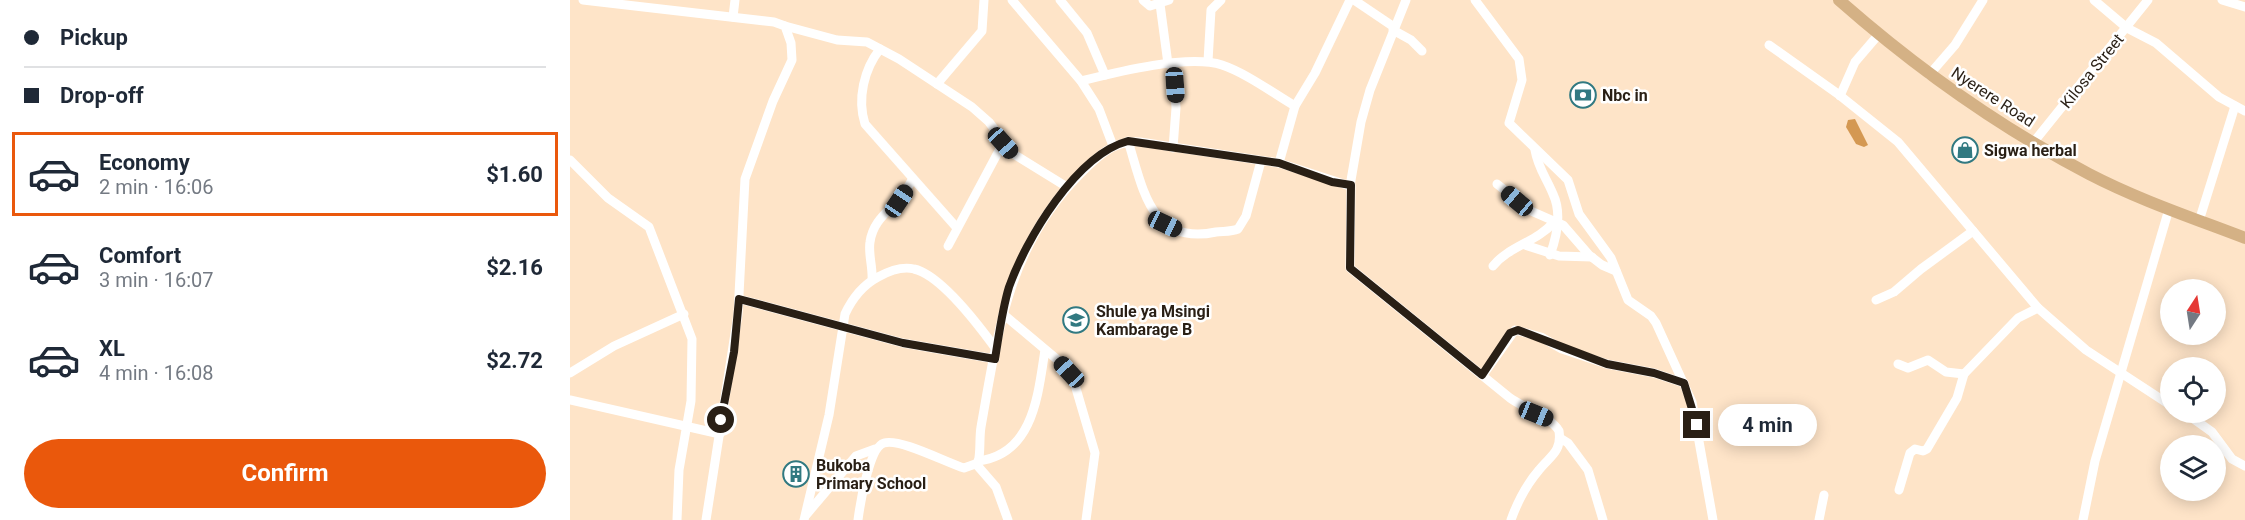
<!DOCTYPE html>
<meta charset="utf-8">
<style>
:root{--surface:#fff;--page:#f2f2f3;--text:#1f2937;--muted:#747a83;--line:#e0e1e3;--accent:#ea580c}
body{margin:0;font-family:Roboto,sans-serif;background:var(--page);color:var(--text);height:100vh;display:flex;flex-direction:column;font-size:22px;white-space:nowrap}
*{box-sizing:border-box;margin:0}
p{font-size:20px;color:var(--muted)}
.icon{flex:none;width:33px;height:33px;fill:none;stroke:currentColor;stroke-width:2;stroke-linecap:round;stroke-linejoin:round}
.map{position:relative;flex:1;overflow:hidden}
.side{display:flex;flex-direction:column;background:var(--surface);width:570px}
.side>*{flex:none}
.banner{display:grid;align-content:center;height:132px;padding:0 24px;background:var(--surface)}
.needle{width:39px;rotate:12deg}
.tools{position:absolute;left:1590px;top:279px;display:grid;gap:12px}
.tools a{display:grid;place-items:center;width:66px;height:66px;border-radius:50%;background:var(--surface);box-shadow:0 3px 15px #0003;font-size:30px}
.end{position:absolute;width:27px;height:27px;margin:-14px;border:8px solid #291f15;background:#fff;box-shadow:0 0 0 3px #fff}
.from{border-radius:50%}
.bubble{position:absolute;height:42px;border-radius:21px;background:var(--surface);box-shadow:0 3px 15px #0003;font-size:20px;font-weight:700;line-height:42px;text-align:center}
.car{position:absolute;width:18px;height:36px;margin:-18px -9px;border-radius:8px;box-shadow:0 0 4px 2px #0007;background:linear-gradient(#222 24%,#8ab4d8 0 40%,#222 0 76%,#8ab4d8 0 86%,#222 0)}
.banner b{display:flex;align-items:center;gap:21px;height:57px;font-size:22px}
.banner b+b{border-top:2px solid var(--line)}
.banner i{width:15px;height:15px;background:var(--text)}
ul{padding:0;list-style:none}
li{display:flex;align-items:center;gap:18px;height:84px;margin:0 12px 9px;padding:0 12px;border:3px solid transparent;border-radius:0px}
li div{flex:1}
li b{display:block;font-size:22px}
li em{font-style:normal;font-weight:700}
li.current{border-color:var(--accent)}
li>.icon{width:54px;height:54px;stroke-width:1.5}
.action{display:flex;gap:12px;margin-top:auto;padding:12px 24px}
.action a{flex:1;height:69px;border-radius:36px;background:var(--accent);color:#fff;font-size:24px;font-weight:700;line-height:69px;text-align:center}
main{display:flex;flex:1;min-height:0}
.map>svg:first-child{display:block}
.water{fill:#d49852}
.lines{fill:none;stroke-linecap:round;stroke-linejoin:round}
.minor{stroke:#fff;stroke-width:9}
.major{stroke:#d4b185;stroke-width:12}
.route{stroke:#291f15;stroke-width:8}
.labels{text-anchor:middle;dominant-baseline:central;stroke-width:5;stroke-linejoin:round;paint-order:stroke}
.street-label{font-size:16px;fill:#291f15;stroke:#fff}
.poi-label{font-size:16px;font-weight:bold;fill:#291f15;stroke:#fff;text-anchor:start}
</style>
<main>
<section class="side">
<div class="banner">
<b><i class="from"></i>Pickup</b>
<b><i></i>Drop-off</b>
</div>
<ul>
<li class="current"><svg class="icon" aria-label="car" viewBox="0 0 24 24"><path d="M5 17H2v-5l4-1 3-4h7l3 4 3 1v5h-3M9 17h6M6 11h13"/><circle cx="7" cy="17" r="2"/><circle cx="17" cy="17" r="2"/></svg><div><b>Economy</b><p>2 min · 16:06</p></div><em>$1.60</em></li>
<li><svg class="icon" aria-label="car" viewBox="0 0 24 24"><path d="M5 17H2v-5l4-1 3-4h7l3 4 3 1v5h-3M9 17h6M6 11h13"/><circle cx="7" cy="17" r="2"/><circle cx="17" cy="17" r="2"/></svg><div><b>Comfort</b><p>3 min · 16:07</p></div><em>$2.16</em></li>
<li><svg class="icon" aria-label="car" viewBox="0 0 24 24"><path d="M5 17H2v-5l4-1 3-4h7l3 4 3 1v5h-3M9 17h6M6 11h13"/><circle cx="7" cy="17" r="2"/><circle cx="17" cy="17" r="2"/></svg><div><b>XL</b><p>4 min · 16:08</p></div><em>$2.72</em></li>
</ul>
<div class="action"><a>Confirm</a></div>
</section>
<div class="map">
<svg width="1675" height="520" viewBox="0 0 1675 520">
<rect width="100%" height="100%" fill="#fee4c8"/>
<path class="water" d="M1285 119 1298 145 1294 147 1286 144 1276 127 1278 120Z"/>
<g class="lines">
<g class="minor">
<path d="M13 0 204 22 215 26 221 43 222 60 203 101 175 179 168 314 136 520"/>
<path d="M442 0 511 81 529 109 543 146"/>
<path d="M490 0 517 33 535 75"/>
<path d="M573 0 580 6 599 0"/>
<path d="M784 0 824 27"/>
<path d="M905 0 949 59 952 80 939 123 998 180 1009 214 1041 258 1058 300 1081 316 1086 323 1122 402 1143 520"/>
<path d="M1524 0 1557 28 1586 43 1649 97 1675 111"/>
<path d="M1652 0 1675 7"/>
<path d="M590 4 598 64"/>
<path d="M163 17 165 0"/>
<path d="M215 26 267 40 297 42 329 59 402 107 419 122 442 153 497 187"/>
<path d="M823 30 841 40 852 51"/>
<path d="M1199 45 1268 94 1328 142 1468 308 1516 350 1600 405"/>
<path d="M310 49C294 69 287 99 295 124L387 228"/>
<path d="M638 61 641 10 651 0"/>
<path d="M603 63 606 108 603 148"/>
<path d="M1359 75 1385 45 1413 0"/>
<path d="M511 81C547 72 618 54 652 65 676 73 703 93 725 106"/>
<path d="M367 84 412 31 414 0"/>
<path d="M1270 96 1285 62 1309 34"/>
<path d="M558 141C573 188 580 246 646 232 653 231 661 232 668 229L676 216 691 161"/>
<path d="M1463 143 1578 0"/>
<path d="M965 150C968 168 976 177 983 194 992 213 987 236 980 255"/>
<path d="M0 160 38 198 79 227 122 339 121 401 109 470 107 520"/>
<path d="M709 163 725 106 745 73 780 0"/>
<path d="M927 184 961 211 993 225 1019 255 1032 265 1046 271"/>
<path d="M781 185 780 268 940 398C954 408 982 418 989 431 992 452 980 456 969 470 957 484 947 503 941 520"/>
<path d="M1629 221 1665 106"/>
<path d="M955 245 989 256 1022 257"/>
<path d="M378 246 433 143"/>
<path d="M923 266C939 246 967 242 984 222"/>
<path d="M302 280C303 267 298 254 300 242 304 214 329 207 342 180"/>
<path d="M169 299 333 343 425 359"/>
<path d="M1306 300 1324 292 1351 269 1403 231"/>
<path d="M433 314 489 361 499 372 505 385 525 453 516 520"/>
<path d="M1328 364 1338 368 1358 360 1376 372 1394 374 1448 318 1468 308"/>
<path d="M0 373 44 346 114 314"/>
<path d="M913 375 945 330 971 337 992 349 1037 364 1084 373 1114 383"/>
<path d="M0 400 150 434"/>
<path d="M1614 412 1642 432 1662 459 1675 466"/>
<path d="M990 438 998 443 1018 470 1033 520"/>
<path d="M408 461C464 454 468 394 475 350"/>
<path d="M406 464 426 487 438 520"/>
<path d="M1329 490 1340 453 1345 449 1353 451 1357 449 1387 398 1394 374"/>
<path d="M236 515 286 456 305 449"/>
<path d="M234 520 259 415 275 314C282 299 293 285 308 277 319 271 332 266 344 269 371 275 410 327 426 349"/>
<path d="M288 520C290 505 299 447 314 443 330 438 377 463 394 468L408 463C411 452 409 439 411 427 428 332 438 247 509 175 527 157 543 140 570 142L709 163 780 186 791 122 800 90 836 0"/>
<path d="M1249 520 1254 495"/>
<path d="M1513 520 1525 461 1599 209"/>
</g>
<path class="major" d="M1269 0C1345 67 1429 127 1519 174 1569 200 1623 218 1675 238"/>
</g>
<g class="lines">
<path class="route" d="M151 420 164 352 169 299 333 343 425 359C429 335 432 310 439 287 456 239 506 155 558 141L709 163 762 182 781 185 780 268 912 375 940 333 948 330 1037 364 1084 373 1114 383 1127 425"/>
</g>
<defs>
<g id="bank-ring" transform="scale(1.35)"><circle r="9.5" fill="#fff" stroke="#317981" stroke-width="1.5"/><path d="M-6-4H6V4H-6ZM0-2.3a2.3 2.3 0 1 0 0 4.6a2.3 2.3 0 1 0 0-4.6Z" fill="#317981"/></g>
<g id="shop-ring" transform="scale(1.35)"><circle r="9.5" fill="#fff" stroke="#317981" stroke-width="1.5"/><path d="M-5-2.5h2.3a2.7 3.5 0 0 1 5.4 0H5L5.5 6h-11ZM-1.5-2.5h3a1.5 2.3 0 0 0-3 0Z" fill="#317981"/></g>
<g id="school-ring" transform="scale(1.35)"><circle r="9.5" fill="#fff" stroke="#317981" stroke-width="1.5"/><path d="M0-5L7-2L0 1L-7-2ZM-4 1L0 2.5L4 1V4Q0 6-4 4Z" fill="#317981"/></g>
<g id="building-ring" transform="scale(1.35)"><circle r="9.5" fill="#fff" stroke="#317981" stroke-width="1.5"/><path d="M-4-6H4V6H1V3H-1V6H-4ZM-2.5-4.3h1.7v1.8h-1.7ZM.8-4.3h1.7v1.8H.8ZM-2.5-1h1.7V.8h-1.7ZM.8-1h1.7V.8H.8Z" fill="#317981"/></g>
</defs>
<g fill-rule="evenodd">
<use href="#bank-ring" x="1013" y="95"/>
<use href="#shop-ring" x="1395" y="150"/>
<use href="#school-ring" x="506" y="320"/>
<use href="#building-ring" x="226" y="474"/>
</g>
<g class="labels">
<g class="street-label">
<text transform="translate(1522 71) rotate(-51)">Kilosa Street</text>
<text transform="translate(1423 97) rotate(33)">Nyerere Road</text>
</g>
<g class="poi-label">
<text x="1032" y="95">Nbc in</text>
<text x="1414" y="150">Sigwa herbal</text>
<text x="526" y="311">Shule ya Msingi<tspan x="526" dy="18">Kambarage B</tspan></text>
<text x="246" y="465">Bukoba<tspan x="246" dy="18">Primary School</tspan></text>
</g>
</g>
</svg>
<div class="tools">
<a><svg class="needle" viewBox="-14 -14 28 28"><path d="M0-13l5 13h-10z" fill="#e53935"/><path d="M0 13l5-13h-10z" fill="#747a83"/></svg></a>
<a><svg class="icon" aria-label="locate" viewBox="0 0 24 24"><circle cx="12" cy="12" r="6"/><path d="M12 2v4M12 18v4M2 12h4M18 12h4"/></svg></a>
<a><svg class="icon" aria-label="layers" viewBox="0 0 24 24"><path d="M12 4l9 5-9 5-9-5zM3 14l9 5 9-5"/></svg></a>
</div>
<i class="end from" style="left:151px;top:420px"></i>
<i class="end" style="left:1127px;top:425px"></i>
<div class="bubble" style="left:1148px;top:404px;width:99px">4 min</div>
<i class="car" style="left:605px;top:85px;rotate:176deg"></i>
<i class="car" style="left:433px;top:143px;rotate:138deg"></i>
<i class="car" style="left:329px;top:201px;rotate:34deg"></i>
<i class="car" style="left:947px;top:201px;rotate:310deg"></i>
<i class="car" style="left:595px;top:224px;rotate:115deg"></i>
<i class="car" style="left:499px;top:372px;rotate:317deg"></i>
<i class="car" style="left:966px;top:414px;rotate:112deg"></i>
</div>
</main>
